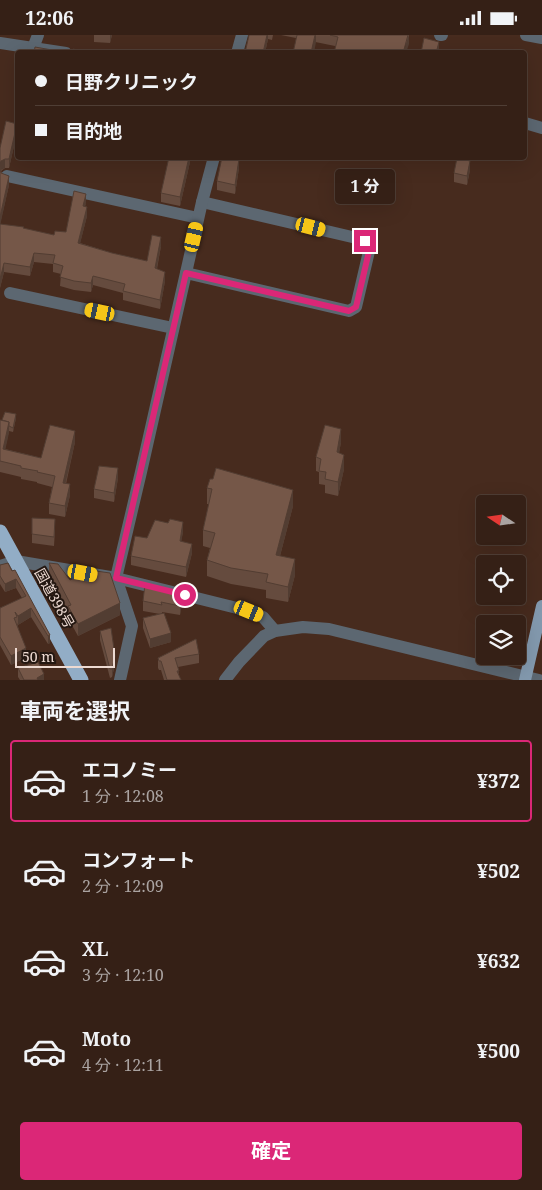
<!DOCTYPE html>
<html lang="ja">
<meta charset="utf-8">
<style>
:root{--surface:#352016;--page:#3d281f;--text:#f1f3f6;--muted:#aaa3a1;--line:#4f3e35;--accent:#db2777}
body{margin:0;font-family:"Noto Serif","Noto Sans JP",serif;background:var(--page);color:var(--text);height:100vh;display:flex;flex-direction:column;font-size:19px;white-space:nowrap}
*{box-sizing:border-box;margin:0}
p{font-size:16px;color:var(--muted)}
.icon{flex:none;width:28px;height:28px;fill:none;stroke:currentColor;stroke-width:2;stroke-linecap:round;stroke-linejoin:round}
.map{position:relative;height:645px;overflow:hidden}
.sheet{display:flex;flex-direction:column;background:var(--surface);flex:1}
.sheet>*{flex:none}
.guide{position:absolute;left:15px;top:15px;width:512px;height:110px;border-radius:5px;box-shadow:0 5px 20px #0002,0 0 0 1px var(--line);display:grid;align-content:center;height:110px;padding:0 20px;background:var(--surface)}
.needle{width:32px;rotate:283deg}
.buttons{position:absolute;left:476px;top:460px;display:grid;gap:10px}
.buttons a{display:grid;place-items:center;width:50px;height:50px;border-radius:5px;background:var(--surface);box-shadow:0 5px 20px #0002,0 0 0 1px var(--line);font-size:25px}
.scale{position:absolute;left:15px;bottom:12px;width:100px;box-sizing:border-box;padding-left:5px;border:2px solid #eddad2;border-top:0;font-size:14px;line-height:18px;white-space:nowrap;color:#eddad2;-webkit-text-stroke:4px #241812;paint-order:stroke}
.end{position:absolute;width:22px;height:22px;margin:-11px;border:6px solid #db2777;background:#fff;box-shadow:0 0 0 2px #fff}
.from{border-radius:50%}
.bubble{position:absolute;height:35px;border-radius:5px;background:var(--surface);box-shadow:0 5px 20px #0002,0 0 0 1px var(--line);font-size:16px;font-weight:700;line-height:35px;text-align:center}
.car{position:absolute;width:15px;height:30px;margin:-15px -8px;border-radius:6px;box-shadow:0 0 4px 1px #0007;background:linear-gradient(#f5c518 24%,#345 0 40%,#f5c518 0 76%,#345 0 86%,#f5c518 0)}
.guide b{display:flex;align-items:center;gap:18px;height:48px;font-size:19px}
.guide b+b{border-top:1px solid var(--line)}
.guide i{width:12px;height:12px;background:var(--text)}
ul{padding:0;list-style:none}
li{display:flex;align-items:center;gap:15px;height:82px;margin:0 10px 8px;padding:0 10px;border:2px solid transparent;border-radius:5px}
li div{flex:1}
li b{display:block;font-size:19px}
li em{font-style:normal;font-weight:700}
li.selected{border-color:var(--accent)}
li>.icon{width:45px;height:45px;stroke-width:1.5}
h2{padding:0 20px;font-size:22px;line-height:60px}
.primary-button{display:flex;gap:10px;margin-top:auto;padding:10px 20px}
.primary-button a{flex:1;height:58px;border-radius:5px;background:var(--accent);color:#fff;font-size:20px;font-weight:700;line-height:58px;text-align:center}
.status{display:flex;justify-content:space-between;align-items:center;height:35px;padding:0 25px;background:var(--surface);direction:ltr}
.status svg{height:14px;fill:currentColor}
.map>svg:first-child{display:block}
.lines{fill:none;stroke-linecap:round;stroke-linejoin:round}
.minor{stroke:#5c6771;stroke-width:12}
.major{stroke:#8399ae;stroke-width:12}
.highway{stroke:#92adc6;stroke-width:15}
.wall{fill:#654b3e}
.shaded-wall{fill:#523d32}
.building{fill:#755748;stroke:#523d32}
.route{stroke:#db2777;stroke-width:6}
.labels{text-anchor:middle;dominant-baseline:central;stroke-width:4;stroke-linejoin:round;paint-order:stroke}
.street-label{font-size:14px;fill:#eddad2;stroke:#241812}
</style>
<div class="status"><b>12:06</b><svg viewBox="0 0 49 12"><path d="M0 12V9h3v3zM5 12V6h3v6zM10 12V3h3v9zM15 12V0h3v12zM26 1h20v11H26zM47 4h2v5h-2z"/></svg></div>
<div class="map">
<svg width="542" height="645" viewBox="0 0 542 645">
<rect width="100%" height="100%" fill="#472b1e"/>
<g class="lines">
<g class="minor">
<path d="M440 0H442"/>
<path d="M526 0 542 3"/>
<path d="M0 8 66 18"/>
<path d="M33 13 38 0"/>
<path d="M237 18 242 0"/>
<path d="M525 88 542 93"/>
<path d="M7 141 198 183"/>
<path d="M186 238 349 276 356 272 370 212 365 205 202 167"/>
<path d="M10 258 173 293"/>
<path d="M0 531 16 526 116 543 249 576 263 582 275 596"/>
<path d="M120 645 132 591 116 543 141 437 202 167 214 122"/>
<path d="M225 645 239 627 264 601 275 596 303 592 329 594 539 645"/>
</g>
<path class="major" d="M525 645 542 571"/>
<path class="highway" d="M0 497 81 645"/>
</g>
<g class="wall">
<path d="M94 0H112L110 8 94 7Z"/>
<path d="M249 0H273L272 5 268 4 265 18H245Z"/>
<path d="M281 0H409V9L335 11Z"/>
<path d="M17 98 9 133H5L1 136 9 150 0 189 54 200 66 197 86 168 85 171 87 181 80 208 112 218 147 226 161 211 157 234 165 246 160 274 123 265V258L93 250 91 257 74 255 60 251 61 239 53 237V229L34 227 30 241 4 237 0 253V113Z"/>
<path d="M190 122V127L180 171 161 167V158Z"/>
<path d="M239 133 235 159 217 155V146Z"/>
<path d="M470 135 467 150 454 147V138Z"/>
<path d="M16 383 13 397 9 396 5 414 41 423 75 407 66 449 70 460 65 482 49 479V468L52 452 37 448V447L21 444V442L0 437V385H2Z"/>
<path d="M341 407 339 418 344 434 338 461 325 458V450L319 449V437L316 436V422Z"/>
<path d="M118 443 114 467 94 463V454Z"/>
<path d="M207 453 293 471 280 521 295 540 288 567 266 563V555L231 549 207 541V525L210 513 203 511V495L209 469H207Z"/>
<path d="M32 483 55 494 54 511 32 508Z"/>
<path d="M183 497 181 506 192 518 186 542 131 530V521L147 503Z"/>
<path d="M8 528 50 600V608L48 609 31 582 18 590 17 588 26 622 11 630 0 610V573L22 563 16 553 5 557 0 549V530Z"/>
<path d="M49 528 70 545 120 580 78 601 68 583V576L49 540Z"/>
<path d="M143 566 182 568 180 580 162 577 171 607 150 613 143 593V583L160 579 143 576Z"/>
<path d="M100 596 115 629 112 642 110 643 100 605Z"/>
<path d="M199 619V628L178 632 179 641 181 645H164L161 635H159L158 633V623Z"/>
<path d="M18 633 44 645H20L18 642Z"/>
</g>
<g class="shaded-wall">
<path d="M110 0H112L110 8Z"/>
<path d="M267 0H268V4L265 18H263Z"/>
<path d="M315 0H316V7L314 18H311Z"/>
<path d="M409 0V9L406 18H403Z"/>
<path d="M439 7V18H436Z"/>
<path d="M17 89V98L9 133V124Z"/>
<path d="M189 122H190V127L180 171V162Z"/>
<path d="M5 124V133L1 135 0 138V129L1 126Z"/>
<path d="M239 124V133L235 159V150Z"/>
<path d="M470 126V135L467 150V141Z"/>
<path d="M9 141V150L0 191V182Z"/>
<path d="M86 159V168L83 180V171Z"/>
<path d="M87 172V181L78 217V208Z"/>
<path d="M161 202V211L155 242V233Z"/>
<path d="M34 218V227L30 241V232Z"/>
<path d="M4 228V237L0 253V244Z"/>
<path d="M165 237V246L160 274V265Z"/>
<path d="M93 241V250L91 257V248Z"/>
<path d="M16 379V383L13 397V393Z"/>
<path d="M9 387V398L3 425V414Z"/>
<path d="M341 394V407L337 430V417Z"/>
<path d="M75 396V407L63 459V448Z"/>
<path d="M344 420V434L338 461V447Z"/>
<path d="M118 433V443L114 467V458Z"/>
<path d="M70 449V460L65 482V471Z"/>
<path d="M293 455V471L276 536V520Z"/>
<path d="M183 487V497L180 515V506Z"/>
<path d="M192 509V518L186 542V532Z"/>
<path d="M295 524V540L288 567V552Z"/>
<path d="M16 544V553L5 557V549Z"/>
<path d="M182 558V568L180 580V571Z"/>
<path d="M120 568V580L78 601V589Z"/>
<path d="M31 573V582L18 590V581Z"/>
<path d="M171 598V607L150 613V604Z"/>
<path d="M50 600V608L48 609V601Z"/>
<path d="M26 613V622L11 630V621Z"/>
<path d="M115 621V629L112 642V634Z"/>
<path d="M44 639V645H37V643Z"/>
</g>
<g class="building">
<path d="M249 0H267L263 18H245Z"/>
<path d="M297 0H315L311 18H293Z"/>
<path d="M330 0H408L403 18H334L338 2Z"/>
<path d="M424 3 439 7 436 18H421Z"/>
<path d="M35 12 52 15V18H34Z"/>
<path d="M73 14 91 18H72Z"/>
<path d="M6 86 17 89 9 124H5L1 126 0 129V113Z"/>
<path d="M169 122H189L180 162 161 158Z"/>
<path d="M222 122H234L239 124 235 150 217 146Z"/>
<path d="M457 123 470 126 467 141 454 138Z"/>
<path d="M0 134 1 138 9 141 0 182Z"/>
<path d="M74 156 86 159 83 171 87 172 78 208 112 218 147 226 152 200 161 202 155 233 165 237 160 265 123 256 125 249 93 241 91 248 74 246 60 242 63 231 53 228 55 220 34 218 30 232 4 228 0 244V189L24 192 23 193 54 200 55 196 66 197Z"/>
<path d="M5 377 16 379 13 393 9 391V387L2 385Z"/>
<path d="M0 385 9 387 3 414 41 423 50 390 75 396 63 448 70 449 65 471 49 468 55 441 37 437 38 436 21 433V431L0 426Z"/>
<path d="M325 390 341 394 337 417 344 420 338 447 325 444 326 437 319 436 321 424 316 422Z"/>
<path d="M99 431 118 433 114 458 94 454Z"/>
<path d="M216 433 293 455 276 520 295 524 288 552 266 547 268 539 231 533 207 525 215 498 203 495 212 454 207 453 210 444H213Z"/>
<path d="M32 483 55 484 54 502 32 499Z"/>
<path d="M170 484 183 487 180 506 192 509 186 532 131 521 135 501 147 503 155 485 168 488Z"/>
<path d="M8 528 12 536 15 535 50 600 48 601 31 573 18 581 15 577 17 582 14 583 26 613 11 621 0 602V573L26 561 16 544 5 549 0 541V530Z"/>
<path d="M49 528 58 529 70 545 89 535 110 538 120 568 78 589 68 571 71 570Z"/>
<path d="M145 549 182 558 180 571 161 567 162 570 143 566Z"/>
<path d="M164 578 171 598 150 604 143 583Z"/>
<path d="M111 593 115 621 112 634H110L100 596Z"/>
<path d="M196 604 199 619 175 623 179 636H177L181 645H167L161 626H159L158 623Z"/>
<path d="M38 627 44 639 37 643 38 645H24L18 633Z"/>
</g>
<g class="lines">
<path class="route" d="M185 560 116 543 186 238 349 276 356 272 370 212 365 206"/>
</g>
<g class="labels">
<g class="street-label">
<text transform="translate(55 563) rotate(61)">国道398号</text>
</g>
</g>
</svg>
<div class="buttons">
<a><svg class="needle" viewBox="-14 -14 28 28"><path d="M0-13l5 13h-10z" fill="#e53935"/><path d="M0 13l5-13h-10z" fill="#aaa3a1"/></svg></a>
<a><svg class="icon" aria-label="locate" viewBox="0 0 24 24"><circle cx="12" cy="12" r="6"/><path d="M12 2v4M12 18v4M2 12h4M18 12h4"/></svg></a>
<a><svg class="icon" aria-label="layers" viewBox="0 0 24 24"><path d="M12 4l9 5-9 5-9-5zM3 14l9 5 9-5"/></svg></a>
</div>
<div class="scale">50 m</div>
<i class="end from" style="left:185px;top:560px"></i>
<i class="end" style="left:365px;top:206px"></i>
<div class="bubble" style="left:335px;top:134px;width:60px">1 分</div>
<i class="car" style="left:311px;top:192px;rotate:104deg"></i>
<i class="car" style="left:194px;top:202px;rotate:13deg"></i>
<i class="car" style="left:100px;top:277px;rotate:282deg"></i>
<i class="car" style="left:83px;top:538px;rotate:100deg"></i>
<i class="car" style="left:249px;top:576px;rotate:112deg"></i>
<div class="guide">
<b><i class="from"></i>日野クリニック</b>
<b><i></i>目的地</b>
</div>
</div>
<section class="sheet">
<h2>車両を選択</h2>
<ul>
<li class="selected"><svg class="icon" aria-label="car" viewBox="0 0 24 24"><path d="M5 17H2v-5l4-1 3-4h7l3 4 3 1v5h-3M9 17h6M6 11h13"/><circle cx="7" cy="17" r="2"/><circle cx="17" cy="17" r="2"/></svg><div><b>エコノミー</b><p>1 分 · 12:08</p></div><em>¥372</em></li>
<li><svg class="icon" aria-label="car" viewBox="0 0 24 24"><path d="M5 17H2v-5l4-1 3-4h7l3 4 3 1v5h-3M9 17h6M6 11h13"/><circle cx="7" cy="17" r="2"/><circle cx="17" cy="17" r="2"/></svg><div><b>コンフォート</b><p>2 分 · 12:09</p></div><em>¥502</em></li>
<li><svg class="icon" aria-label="car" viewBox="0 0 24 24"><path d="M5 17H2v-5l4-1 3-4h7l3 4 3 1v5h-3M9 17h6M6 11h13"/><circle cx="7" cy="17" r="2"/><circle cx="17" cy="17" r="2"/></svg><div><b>XL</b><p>3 分 · 12:10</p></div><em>¥632</em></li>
<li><svg class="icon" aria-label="car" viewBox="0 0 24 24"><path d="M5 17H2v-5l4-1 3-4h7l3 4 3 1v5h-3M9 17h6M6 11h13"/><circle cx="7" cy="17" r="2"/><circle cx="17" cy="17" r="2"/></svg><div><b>Moto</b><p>4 分 · 12:11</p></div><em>¥500</em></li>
</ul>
<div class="primary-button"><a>確定</a></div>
</section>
